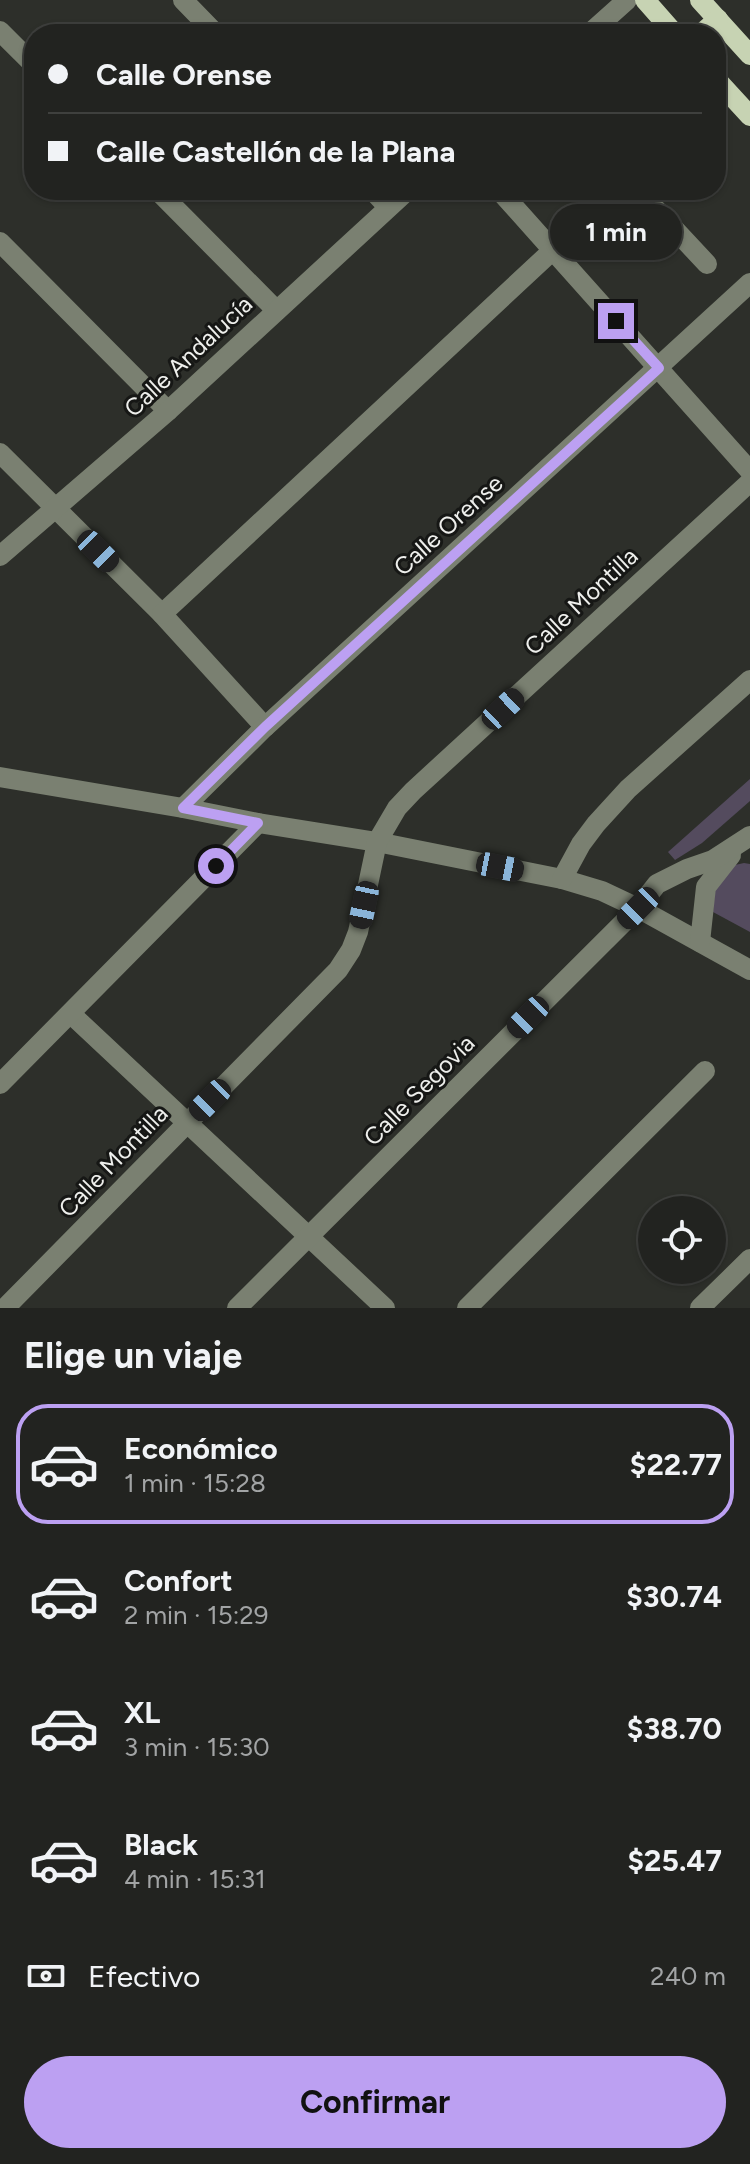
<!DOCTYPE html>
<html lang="es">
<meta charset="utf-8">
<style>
:root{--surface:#222320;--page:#2a2b29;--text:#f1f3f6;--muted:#a2a4a5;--line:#3f403e;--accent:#bca0f2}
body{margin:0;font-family:Figtree,sans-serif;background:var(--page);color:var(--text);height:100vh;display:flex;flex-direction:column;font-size:30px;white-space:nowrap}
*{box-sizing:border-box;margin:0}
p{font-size:26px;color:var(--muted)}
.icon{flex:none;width:44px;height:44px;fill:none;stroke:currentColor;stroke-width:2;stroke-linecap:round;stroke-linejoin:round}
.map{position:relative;height:1308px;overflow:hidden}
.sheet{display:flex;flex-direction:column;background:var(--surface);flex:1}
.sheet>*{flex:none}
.guide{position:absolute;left:24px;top:24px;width:702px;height:176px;border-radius:32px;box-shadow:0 2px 6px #0004,0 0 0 2px var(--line);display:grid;align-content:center;height:176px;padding:0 24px;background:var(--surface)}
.tools{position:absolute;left:638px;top:1196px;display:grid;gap:16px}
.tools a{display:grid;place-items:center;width:88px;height:88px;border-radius:50%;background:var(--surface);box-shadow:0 2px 6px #0004,0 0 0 2px var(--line);font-size:40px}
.end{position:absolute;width:36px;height:36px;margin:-18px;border:10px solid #bca0f2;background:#111;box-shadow:0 0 0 4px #111}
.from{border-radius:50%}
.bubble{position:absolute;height:56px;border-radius:28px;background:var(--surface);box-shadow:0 2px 6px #0004,0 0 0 2px var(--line);font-size:26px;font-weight:700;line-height:56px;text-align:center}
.car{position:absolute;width:24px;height:48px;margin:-24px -12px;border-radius:10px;box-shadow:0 0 6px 2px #0007;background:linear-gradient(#222 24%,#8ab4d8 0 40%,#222 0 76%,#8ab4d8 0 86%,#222 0)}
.guide b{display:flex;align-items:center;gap:28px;height:76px;font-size:30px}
.guide b+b{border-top:2px solid var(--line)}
.guide i{width:20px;height:20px;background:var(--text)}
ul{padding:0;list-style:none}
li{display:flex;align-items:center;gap:24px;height:120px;margin:0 16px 12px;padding:0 8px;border:4px solid transparent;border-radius:32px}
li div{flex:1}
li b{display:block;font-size:30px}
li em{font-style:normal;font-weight:700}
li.selected{border-color:var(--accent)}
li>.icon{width:72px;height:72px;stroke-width:1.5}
h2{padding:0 24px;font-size:36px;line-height:96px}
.pay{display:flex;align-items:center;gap:20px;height:88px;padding:0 24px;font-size:30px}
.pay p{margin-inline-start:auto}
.button{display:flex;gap:16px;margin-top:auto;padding:16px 24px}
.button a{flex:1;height:92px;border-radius:48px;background:var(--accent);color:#111;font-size:32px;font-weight:700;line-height:92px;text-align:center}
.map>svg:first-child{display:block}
.green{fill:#544b5e}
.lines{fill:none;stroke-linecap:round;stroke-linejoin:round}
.minor{stroke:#7a8071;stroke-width:20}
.major{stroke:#c7d3b3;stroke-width:20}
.route{stroke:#bca0f2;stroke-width:10}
.labels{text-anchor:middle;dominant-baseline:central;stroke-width:6;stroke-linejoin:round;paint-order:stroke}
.street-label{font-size:24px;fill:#eeefec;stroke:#161715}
</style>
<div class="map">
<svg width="750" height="1308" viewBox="0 0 750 1308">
<rect width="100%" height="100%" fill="#2d2f2a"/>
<g class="green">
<path d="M750 779V801L702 843 675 860 668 852Z"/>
<path d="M744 863 750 864V932L713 912 715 889 735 865Z"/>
</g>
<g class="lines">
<g class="minor">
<path d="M183 0 216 34"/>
<path d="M0 31 34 65"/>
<path d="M589 34 627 0"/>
<path d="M157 190 276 310"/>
<path d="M372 190 388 207"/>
<path d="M499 190 750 471"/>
<path d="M638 190 707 264"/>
<path d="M0 242 168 411"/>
<path d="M0 453 162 614 265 727"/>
<path d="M0 556 168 411 408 190"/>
<path d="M162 614 552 251"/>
<path d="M0 777 183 808 258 823 377 842 562 879 602 891 638 908 750 970"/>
<path d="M183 808 265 727 750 283"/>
<path d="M562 879 581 844 596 824 628 789 750 680"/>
<path d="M700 942 706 887 731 855"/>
<path d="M71 1014 385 1308"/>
<path d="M0 1084 258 823"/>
<path d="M5 1308 338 970 351 950 358 932 377 842 397 808 413 791 750 482"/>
<path d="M237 1308 638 908 657 884 687 869 713 860 750 836"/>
<path d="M467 1308 705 1071"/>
<path d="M700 1308 750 1259"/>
</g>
<g class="major">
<path d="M645 0 675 34"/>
<path d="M700 0 750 55"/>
<path d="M701 34 718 19"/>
<path d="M716 79 750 116"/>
</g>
</g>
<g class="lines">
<path class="route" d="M216 866 258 823 183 808 265 727 659 368 616 321"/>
</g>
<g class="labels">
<g class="street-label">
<text transform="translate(188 356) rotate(-43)">Calle Andalucía</text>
<text transform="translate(448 525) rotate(-42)">Calle Orense</text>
<text transform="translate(581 601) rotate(-43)">Calle Montilla</text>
<text transform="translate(419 1090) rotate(-45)">Calle Segovia</text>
<text transform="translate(113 1161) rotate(-46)">Calle Montilla</text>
</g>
</g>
</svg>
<div class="tools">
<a><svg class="icon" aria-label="locate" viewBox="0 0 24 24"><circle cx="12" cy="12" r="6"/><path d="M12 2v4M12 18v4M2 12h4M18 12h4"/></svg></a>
</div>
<i class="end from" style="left:216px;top:866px"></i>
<i class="end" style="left:616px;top:321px"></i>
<div class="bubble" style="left:550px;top:204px;width:132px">1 min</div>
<i class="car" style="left:98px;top:551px;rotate:135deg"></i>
<i class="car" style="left:503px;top:709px;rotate:47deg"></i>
<i class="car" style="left:500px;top:867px;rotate:101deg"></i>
<i class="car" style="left:364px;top:905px;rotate:192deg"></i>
<i class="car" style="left:638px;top:908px;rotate:225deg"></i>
<i class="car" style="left:528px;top:1017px;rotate:225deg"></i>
<i class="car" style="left:210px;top:1100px;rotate:225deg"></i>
<div class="guide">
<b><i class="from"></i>Calle Orense</b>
<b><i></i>Calle Castellón de la Plana</b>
</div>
</div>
<section class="sheet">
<h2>Elige un viaje</h2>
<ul>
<li class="selected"><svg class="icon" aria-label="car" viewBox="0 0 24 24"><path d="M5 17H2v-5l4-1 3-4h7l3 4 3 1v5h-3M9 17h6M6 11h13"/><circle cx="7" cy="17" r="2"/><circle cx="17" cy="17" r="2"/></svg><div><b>Económico</b><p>1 min · 15:28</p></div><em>$22.77</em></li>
<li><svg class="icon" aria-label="car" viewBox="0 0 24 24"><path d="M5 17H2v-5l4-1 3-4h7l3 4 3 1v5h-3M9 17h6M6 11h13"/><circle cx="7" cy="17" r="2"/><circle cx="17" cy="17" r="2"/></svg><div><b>Confort</b><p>2 min · 15:29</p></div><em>$30.74</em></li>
<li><svg class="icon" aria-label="car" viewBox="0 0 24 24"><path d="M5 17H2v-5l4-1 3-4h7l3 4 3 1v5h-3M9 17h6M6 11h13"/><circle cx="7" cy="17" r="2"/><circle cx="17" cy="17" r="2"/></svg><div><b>XL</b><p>3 min · 15:30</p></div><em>$38.70</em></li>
<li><svg class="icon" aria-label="car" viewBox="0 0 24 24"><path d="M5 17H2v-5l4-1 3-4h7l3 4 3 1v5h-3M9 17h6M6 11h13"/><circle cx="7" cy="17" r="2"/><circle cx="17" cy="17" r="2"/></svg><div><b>Black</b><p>4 min · 15:31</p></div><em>$25.47</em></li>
</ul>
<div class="pay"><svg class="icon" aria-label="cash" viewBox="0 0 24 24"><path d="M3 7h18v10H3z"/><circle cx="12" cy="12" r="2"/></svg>Efectivo<p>240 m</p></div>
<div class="button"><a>Confirmar</a></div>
</section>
